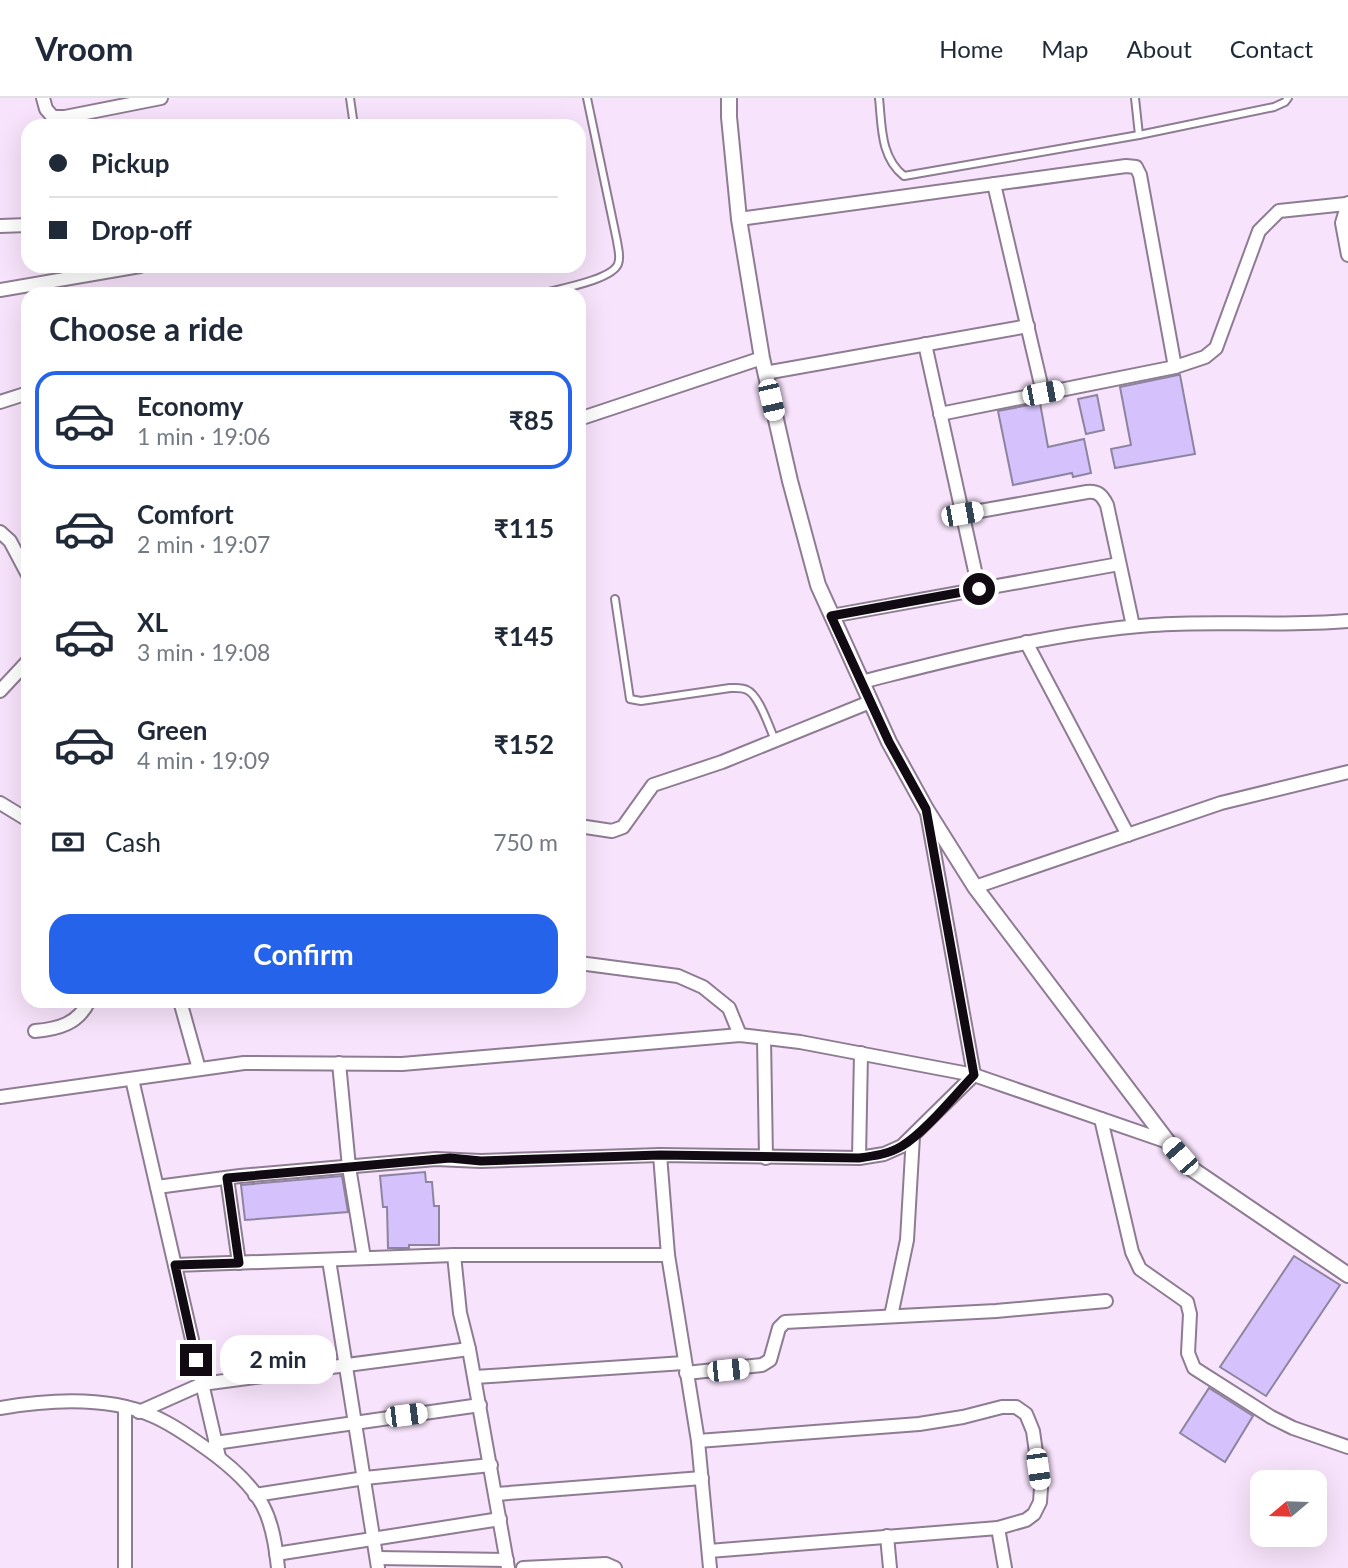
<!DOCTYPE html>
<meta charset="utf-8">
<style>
:root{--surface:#fff;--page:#f6f6f7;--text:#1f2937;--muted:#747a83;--line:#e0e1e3;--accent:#2563eb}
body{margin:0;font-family:Lato,sans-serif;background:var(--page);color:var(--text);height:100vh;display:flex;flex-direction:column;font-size:26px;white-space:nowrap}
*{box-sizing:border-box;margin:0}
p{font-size:23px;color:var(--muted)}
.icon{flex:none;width:38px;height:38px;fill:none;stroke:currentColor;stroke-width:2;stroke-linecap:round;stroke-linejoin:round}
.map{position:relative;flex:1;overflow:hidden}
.drawer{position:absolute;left:21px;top:189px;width:565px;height:721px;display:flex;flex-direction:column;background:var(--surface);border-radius:21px;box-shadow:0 7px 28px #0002}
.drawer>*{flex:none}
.guide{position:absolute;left:21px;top:21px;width:565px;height:154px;border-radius:21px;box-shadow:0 7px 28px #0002;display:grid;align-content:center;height:154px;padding:0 28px;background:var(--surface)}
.needle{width:46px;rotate:251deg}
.fabs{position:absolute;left:1250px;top:1372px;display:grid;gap:14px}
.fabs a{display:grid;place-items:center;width:77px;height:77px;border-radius:14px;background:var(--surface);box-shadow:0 7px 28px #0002;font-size:35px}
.end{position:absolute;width:32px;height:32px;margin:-16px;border:9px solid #110a12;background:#fff;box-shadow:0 0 0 4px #fff}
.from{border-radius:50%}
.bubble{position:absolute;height:49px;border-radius:21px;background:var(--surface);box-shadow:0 7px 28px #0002;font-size:23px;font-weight:700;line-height:49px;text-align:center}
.car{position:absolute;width:21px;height:42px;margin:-21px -10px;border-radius:9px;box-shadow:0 0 5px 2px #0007;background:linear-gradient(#fff 24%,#345 0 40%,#fff 0 76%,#345 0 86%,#fff 0)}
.guide b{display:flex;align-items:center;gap:24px;height:66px;font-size:26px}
.guide b+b{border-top:2px solid var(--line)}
.guide i{width:18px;height:18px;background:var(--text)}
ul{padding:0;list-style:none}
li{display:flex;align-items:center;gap:21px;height:98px;margin:0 14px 10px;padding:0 14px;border:4px solid transparent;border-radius:21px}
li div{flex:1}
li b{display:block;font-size:26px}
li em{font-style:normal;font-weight:700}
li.on{border-color:var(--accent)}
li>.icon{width:63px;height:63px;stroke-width:1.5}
h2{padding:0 28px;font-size:32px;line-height:84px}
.pay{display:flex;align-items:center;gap:18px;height:77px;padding:0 28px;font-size:26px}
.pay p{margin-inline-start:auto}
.primary-button{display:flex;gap:14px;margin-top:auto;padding:14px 28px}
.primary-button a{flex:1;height:80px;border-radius:21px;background:var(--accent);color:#fff;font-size:28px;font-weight:700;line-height:80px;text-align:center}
header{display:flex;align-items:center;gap:42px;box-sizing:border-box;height:98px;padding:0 35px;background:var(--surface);border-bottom:2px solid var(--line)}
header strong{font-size:33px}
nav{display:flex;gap:38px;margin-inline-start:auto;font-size:24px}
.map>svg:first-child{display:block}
.building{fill:#d5c1fb;stroke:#8d859f;stroke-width:2}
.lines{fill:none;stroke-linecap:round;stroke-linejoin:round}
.service-casing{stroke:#8e7c92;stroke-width:10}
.minor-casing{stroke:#8e7c92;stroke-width:16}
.tertiary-casing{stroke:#8e7c92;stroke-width:18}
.service{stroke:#fff;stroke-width:6}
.minor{stroke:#fff;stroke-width:12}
.tertiary{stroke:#fff;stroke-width:14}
.route{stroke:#110a12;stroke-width:9}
</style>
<header>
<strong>Vroom</strong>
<nav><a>Home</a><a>Map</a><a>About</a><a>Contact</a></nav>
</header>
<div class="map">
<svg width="1348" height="1470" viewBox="0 0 1348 1470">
<rect width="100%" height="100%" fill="#f7e3fb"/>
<g class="building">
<path d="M1178 277H1180L1195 356 1115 370 1111 351 1131 347 1120 289Z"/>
<path d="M1097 297 1104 332 1086 336 1078 301Z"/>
<path d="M1040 305 1048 349 1084 341 1091 375 1073 379 1072 375 1013 387 998 313Z"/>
<path d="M425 1074 426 1084H432L434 1108H439V1147H409V1150H388L387 1109H383L380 1078Z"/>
<path d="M342 1078 348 1114 245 1122 241 1087Z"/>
<path d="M1294 1158 1340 1187 1266 1298 1220 1269Z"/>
<path d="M1209 1290 1253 1318 1225 1364 1180 1335Z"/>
</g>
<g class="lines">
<g class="service-casing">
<g id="service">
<path d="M350 0 354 28"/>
<path d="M879 0C882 28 880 59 904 78L1139 37 1274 9 1285 4 1288 0"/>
<path d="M1135 0 1139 37"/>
<path d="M541 196C558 191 612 182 618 166 621 159 618 151 617 143L587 0"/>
<path d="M615 501 630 601 641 603 730 590C736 590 742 589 747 592 759 597 769 629 775 642"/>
</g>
</g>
<g class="minor-casing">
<g id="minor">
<path d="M43 0 46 11 53 19H65L161 0"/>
<path d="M994 86 1043 295"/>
<path d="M1348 105 1342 125 1348 157"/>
<path d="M739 121 1126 68 1136 69 1140 77 1175 269"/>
<path d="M0 128 28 127"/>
<path d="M0 192 140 168"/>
<path d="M925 246 979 491"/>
<path d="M765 275 1028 228"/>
<path d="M0 304 28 295"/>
<path d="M940 316 1175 269 1205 259 1216 250 1259 133 1279 113 1346 106"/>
<path d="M579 321 762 260"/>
<path d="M963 416 1087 394C1098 393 1102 397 1107 407L1133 528"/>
<path d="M0 434 10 443 28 477"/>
<path d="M831 518 1119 466"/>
<path d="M1026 544 1128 737"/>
<path d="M861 584C957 560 1053 534 1152 527 1217 522 1283 529 1348 523"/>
<path d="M0 593 28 563"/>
<path d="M0 705 28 722"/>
<path d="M579 728 612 733 623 729 653 687 722 664 870 604"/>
<path d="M975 789 1221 705 1348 674"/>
<path d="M579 865 678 878 703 889 729 910 740 937"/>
<path d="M180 903 199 971"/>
<path d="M35 933C58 931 78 926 89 903"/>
<path d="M764 940 766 1060"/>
<path d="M339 965 349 1069 364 1160"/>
<path d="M132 981 219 1359"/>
<path d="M0 999 244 965 402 966 740 937 800 944 974 977 1168 1044"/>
<path d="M1101 1021 1132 1154 1140 1171 1187 1204 1190 1216 1188 1255 1194 1270 1271 1319 1293 1330 1348 1349"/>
<path d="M660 1057 668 1157 698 1343 710 1470"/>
<path d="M859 1060 861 955"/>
<path d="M227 1080 239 1165"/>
<path d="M157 1089 240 1078 436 1061 481 1063 660 1057 859 1060 884 1056 902 1048 974 977 927 715"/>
<path d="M454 1157 460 1215 469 1251 508 1470"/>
<path d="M329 1162 378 1470"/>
<path d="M175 1167 454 1157H668"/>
<path d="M891 1218 907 1142 913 1038"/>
<path d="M686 1275 762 1267 770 1262 779 1230 785 1224 996 1213 1106 1203"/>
<path d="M475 1279 684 1265"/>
<path d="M0 1310C47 1302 108 1298 153 1318 172 1326 190 1339 207 1351 228 1366 251 1385 263 1408 273 1427 276 1450 278 1470"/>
<path d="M139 1314 202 1286 469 1251"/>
<path d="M698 1343 919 1326 963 1319 1002 1309H1016L1026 1316 1033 1333 1041 1390 1040 1404 1034 1416 1026 1422 998 1430 709 1453"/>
<path d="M215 1345 480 1307"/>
<path d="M496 1396 702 1380"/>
<path d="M255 1397 365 1380 491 1367"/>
<path d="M998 1430 1005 1470"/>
<path d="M887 1438 890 1470"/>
<path d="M276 1456 500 1421"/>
<path d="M377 1460 507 1462"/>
<path d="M125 1470V1309"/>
<path d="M523 1470 606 1466 615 1470"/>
</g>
</g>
<g class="tertiary-casing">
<path id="tertiary" d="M729 0V19L739 121 762 260 790 383 818 487 889 644 926 711 975 789 1168 1044 1192 1071 1348 1177"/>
</g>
<use href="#service" class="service"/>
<use href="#minor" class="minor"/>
<use href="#tertiary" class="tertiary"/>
</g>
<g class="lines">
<path class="route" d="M196 1262 175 1167 239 1165 227 1080 450 1060 481 1063 660 1057 859 1060C874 1058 889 1056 902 1048 925 1034 954 998 974 977L926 711 889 644 831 518 979 491"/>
</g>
</svg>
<div class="fabs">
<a><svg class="needle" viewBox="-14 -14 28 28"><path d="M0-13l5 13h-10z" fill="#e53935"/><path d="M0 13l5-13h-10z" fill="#747a83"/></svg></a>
</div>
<i class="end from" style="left:979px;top:491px"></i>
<i class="end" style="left:196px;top:1262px"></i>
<div class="bubble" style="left:220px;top:1237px;width:116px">2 min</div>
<i class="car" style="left:1043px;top:295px;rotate:79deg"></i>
<i class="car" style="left:771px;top:302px;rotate:167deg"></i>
<i class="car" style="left:962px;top:416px;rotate:80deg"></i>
<i class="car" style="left:1180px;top:1058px;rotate:319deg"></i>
<i class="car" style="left:728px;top:1272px;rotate:84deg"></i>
<i class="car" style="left:406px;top:1317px;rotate:83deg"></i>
<i class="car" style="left:1038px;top:1371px;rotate:172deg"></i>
<div class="guide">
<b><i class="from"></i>Pickup</b>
<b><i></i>Drop-off</b>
</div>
<section class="drawer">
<h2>Choose a ride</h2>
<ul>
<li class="on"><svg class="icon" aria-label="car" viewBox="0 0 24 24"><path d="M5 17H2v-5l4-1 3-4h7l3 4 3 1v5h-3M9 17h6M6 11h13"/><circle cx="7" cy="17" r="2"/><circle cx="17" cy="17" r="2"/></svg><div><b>Economy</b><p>1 min · 19:06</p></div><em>₹85</em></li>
<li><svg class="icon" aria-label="car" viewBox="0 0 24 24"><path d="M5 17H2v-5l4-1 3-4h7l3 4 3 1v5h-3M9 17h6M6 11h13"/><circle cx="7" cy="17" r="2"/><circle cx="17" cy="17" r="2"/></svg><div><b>Comfort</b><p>2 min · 19:07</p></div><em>₹115</em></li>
<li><svg class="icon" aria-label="car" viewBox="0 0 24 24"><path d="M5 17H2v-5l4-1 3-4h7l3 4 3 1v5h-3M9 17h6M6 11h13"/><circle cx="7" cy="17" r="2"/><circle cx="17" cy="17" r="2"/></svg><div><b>XL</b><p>3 min · 19:08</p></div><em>₹145</em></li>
<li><svg class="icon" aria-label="car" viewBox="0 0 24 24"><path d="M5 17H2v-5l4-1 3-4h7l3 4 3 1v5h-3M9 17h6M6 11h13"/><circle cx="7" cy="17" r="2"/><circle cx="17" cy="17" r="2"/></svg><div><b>Green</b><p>4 min · 19:09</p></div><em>₹152</em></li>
</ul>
<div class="pay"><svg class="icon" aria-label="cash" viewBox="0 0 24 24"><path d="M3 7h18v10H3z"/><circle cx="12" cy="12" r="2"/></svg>Cash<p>750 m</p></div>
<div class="primary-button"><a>Confirm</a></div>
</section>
</div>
